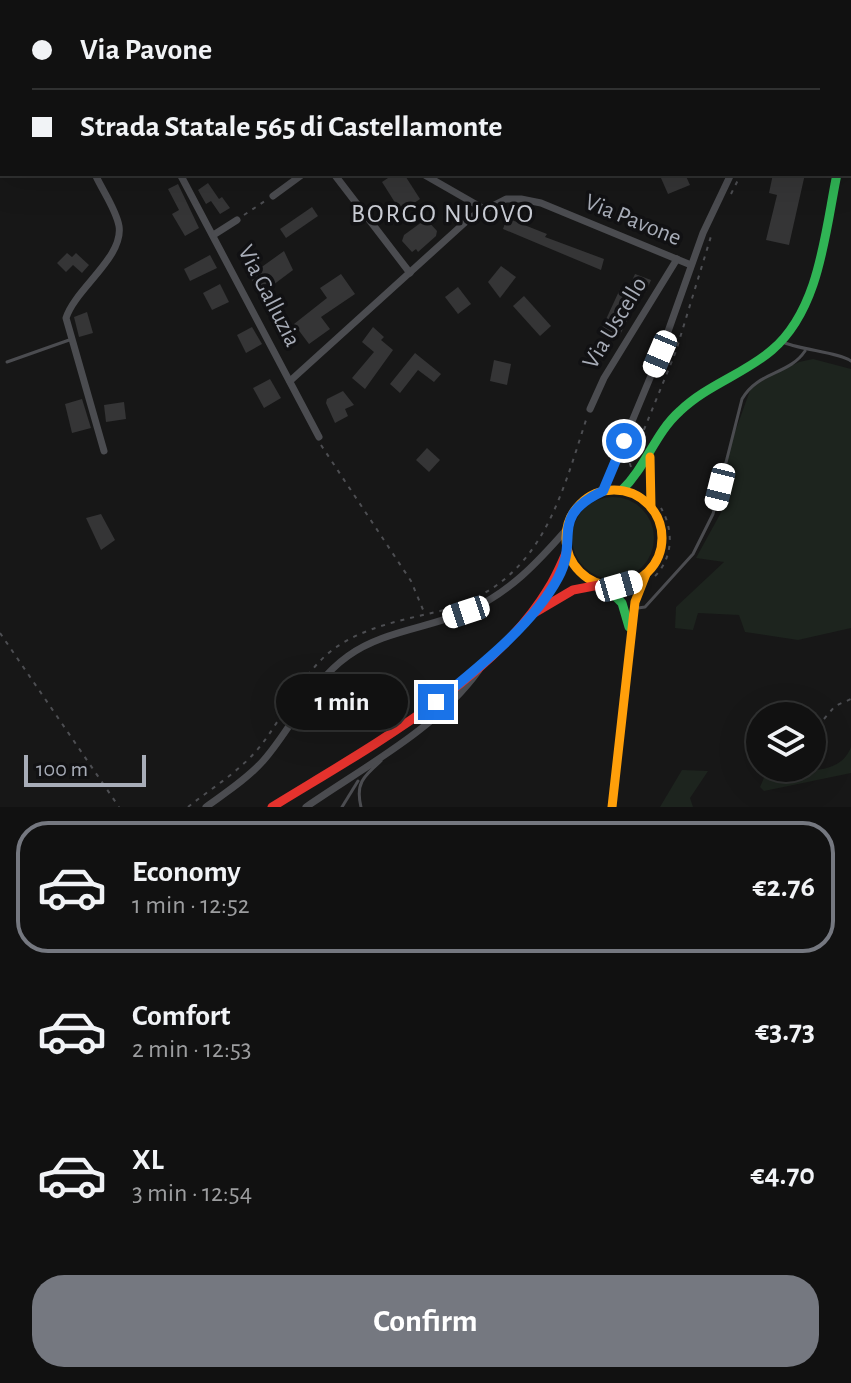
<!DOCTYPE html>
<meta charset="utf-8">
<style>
:root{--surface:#111;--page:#1a1a1a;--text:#f1f3f6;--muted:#9c9d9f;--line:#303131;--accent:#757880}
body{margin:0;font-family:"Alegreya Sans",sans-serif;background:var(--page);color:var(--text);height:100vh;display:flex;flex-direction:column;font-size:30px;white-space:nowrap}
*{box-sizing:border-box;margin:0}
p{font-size:26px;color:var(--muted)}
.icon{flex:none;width:44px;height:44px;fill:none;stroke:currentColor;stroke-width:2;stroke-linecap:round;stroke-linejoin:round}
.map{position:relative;height:807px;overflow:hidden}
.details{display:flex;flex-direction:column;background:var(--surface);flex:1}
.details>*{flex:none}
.hud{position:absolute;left:0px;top:0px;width:852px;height:176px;box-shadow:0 8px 32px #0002,0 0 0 2px var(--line);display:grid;align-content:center;height:176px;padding:0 32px;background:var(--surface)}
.controls{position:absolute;left:746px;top:702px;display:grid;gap:16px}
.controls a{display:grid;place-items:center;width:80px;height:80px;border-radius:50%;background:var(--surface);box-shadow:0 8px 32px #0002,0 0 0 2px var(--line);font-size:40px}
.scale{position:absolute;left:24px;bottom:20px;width:122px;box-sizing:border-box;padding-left:8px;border:4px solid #a8adb8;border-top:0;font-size:22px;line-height:28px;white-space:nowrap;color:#a8adb8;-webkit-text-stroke:6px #111113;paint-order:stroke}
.end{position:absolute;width:36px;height:36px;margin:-18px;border:10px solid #1a73e8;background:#fff;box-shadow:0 0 0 4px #fff}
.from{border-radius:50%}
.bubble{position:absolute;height:56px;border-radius:28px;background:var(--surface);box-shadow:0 8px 32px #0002,0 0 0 2px var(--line);font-size:26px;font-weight:700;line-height:56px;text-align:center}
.car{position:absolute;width:24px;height:48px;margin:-24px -12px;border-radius:10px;box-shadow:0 0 6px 2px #0007;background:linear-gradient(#fff 24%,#345 0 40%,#fff 0 76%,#345 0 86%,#fff 0)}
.hud b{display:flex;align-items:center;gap:28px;height:76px;font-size:30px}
.hud b+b{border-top:2px solid var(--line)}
.hud i{width:20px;height:20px;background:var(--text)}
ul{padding:14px 0 0;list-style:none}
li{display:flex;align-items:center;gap:24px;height:132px;margin:0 16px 12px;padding:0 16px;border:4px solid transparent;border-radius:32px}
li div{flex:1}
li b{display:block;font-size:30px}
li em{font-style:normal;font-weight:700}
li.on{border-color:var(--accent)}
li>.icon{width:72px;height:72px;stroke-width:1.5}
.action{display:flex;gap:16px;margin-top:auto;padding:16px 32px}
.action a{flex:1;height:92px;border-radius:32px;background:var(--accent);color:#fff;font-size:32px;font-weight:700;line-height:92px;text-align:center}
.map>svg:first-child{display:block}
.green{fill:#1d241e}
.building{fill:#353536}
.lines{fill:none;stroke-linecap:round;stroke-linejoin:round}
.path{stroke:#4d4e52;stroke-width:2;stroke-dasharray:4 6;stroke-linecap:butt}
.lane{stroke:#4b4c50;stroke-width:3}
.street{stroke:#4b4c50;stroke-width:7}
.fast{stroke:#30b455;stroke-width:9}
.slow{stroke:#ff9f0a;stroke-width:9}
.jam{stroke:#e5322d;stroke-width:9}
.route{stroke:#1a73e8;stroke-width:10}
.labels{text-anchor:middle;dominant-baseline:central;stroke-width:7;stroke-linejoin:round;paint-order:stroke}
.street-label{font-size:24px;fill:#a8adb8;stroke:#111113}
.neighbourhood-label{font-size:26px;letter-spacing:2px;fill:#c9ccd4;stroke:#111113}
</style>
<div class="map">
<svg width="851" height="807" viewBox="0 0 851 807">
<rect width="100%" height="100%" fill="#171717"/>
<g class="green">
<path d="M813 359 851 369V628L798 640 745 632 739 615 698 613 693 630 675 628 676 607 724 562 696 558 724 507 710 501 752 385 799 362Z"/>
<circle cx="613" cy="538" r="41"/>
<path d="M851 747V773L764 791 760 787 766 773 761 768C791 768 838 781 851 747Z"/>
<path d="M682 770 708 771 690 798 693 807H660Z"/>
</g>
<g class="building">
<path d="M394 174H404L420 199 401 212 382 182Z"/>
<path d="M670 174H685L690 185 668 194 661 178Z"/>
<path d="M773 174H805L789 245 766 240 777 195 769 193Z"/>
<path d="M208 183 219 199 222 197 230 208 220 214 211 201 206 204 198 190Z"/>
<path d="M178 184 199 228 185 236 172 214 179 210 168 189Z"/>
<path d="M312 207 318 216 286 238 280 229Z"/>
<path d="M507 218 547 234 545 237 604 259 601 270 503 229Z"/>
<path d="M426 219 437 231 436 236 418 252 416 249 412 252 402 241 404 235Z"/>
<path d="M284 251 293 270 273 285 270 281 258 289 249 276Z"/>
<path d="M67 253 72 257 76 253 89 265 82 273 73 265 66 272 57 263Z"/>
<path d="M210 255 217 268 190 281 184 269Z"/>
<path d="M501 266 516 277 500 298 488 282Z"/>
<path d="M341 274 355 294 321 317 330 329 309 344 294 324 327 298 320 288Z"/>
<path d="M635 274 651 280 646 292 642 290 619 337 602 328 620 289 627 292Z"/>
<path d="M220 284 229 302 212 310 203 293Z"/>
<path d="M458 287 471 304 458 314 445 297Z"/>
<path d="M524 296 551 326 540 336 513 306Z"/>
<path d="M87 312 93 333 79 337 74 317Z"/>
<path d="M252 327 262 344 246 353 237 335Z"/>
<path d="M373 327 384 337 381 340 393 350 365 389 352 378 374 352 362 342Z"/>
<path d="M415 353 441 374 434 382 418 370 400 393 390 384Z"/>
<path d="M494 360 511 364 507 385 490 381Z"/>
<path d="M270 379 281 398 264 408 253 388Z"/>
<path d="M343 391 354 405 345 409 348 416 335 423 326 403 327 399Z"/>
<path d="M82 399 91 428 72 433 65 404Z"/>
<path d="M124 402 126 419 106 422 104 405Z"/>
<path d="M427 448 440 460 429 472 416 460Z"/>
<path d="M101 514 115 540 101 550 86 518Z"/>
</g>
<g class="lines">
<g class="path">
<path d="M0 177 5 174"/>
<path d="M731 194 741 174"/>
<path d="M244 215 265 201"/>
<path d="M321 445 411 581 424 612"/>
<path d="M631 467 630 464 676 351 712 233"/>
<path d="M655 576C673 558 674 530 661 508"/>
<path d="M0 633 119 807"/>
<path d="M824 719 835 706 851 699"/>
<path d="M188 807C213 787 242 770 262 744 285 714 301 675 331 651 362 627 403 620 440 611 540 585 559 503 587 417"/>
</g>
<g class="lane">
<path d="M785 343C803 350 841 353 851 361"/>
<path d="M7 362 72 339"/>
<path d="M638 608 645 607 693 554 713 514 742 399C758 371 789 375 805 351"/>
<path d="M342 807 358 781"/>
<path d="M361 807C355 783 364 776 381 761"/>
</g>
<g class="street">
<path d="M565 0V2"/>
<path d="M229 2 231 0"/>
<path d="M493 2 494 0"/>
<path d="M797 2 798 0"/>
<path d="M95 174C102 190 116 209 119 226 124 257 75 289 66 318L104 451"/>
<path d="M180 174 319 437"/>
<path d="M334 174 410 273"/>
<path d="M423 174 484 209"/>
<path d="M273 196 303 174"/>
<path d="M215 234 237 220"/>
<path d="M290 381 471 217 506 199H521L541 203 691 265"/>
<path d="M590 409 604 378 677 259"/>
<path d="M603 491 660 354 703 233 731 174"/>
<path d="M206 807C225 793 247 779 263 761 293 727 310 683 348 656 382 631 429 628 468 611 509 593 537 563 566 530"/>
<path d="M306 807C365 766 437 729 479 670"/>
</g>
<g class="fast">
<path d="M215 0 216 2"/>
<path d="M622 490C646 467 655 433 680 411 707 385 744 374 772 350 820 309 825 232 837 174"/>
<path d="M604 585 622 603 629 627"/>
</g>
<g class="slow">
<path d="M553 2 560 0"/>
<path d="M0 155H2"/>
<path d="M650 457 651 507"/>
<circle cx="614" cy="538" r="48"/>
<path d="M612 807 635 602 646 574"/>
</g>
<g class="jam">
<path d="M850 87 851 82"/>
<path d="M534 613 573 590 599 585"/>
<path d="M272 807C361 752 493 681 548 589 556 577 561 564 567 551"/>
</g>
</g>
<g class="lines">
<path class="route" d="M436 702C476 669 533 625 558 578 580 538 548 517 603 491L624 441"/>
</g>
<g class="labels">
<g class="street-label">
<text transform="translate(633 220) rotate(22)">Via Pavone</text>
<text transform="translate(269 296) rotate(63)">Via Galluzia</text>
<text transform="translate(615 323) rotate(-59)">Via Uscello</text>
</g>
<g class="neighbourhood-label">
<text x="443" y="214">BORGO NUOVO</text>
</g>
</g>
</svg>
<div class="controls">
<a><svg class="icon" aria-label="layers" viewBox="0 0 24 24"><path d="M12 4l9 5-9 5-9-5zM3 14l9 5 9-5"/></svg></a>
</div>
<div class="scale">100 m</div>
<i class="end from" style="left:624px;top:441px"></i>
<i class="end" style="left:436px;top:702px"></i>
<div class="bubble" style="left:276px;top:674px;width:132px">1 min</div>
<i class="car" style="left:660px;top:354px;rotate:203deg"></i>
<i class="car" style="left:720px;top:487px;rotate:194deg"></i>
<i class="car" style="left:619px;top:586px;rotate:74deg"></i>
<i class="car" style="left:466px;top:612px;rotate:252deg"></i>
<div class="hud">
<b><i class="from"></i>Via Pavone</b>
<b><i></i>Strada Statale 565 di Castellamonte</b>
</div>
</div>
<section class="details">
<ul>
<li class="on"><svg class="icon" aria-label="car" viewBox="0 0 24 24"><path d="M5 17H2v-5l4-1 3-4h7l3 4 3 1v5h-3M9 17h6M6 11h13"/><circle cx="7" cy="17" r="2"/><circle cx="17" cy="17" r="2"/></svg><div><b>Economy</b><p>1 min · 12:52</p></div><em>€2.76</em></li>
<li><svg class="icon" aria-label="car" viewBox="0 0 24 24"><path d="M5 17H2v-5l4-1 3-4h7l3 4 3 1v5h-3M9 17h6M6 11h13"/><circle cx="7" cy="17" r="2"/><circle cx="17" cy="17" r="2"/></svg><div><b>Comfort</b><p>2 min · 12:53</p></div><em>€3.73</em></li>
<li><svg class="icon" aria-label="car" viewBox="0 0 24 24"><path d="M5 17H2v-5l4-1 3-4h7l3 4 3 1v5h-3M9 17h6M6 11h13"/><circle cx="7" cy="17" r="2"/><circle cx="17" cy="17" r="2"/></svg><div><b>XL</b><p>3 min · 12:54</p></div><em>€4.70</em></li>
</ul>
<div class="action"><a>Confirm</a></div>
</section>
